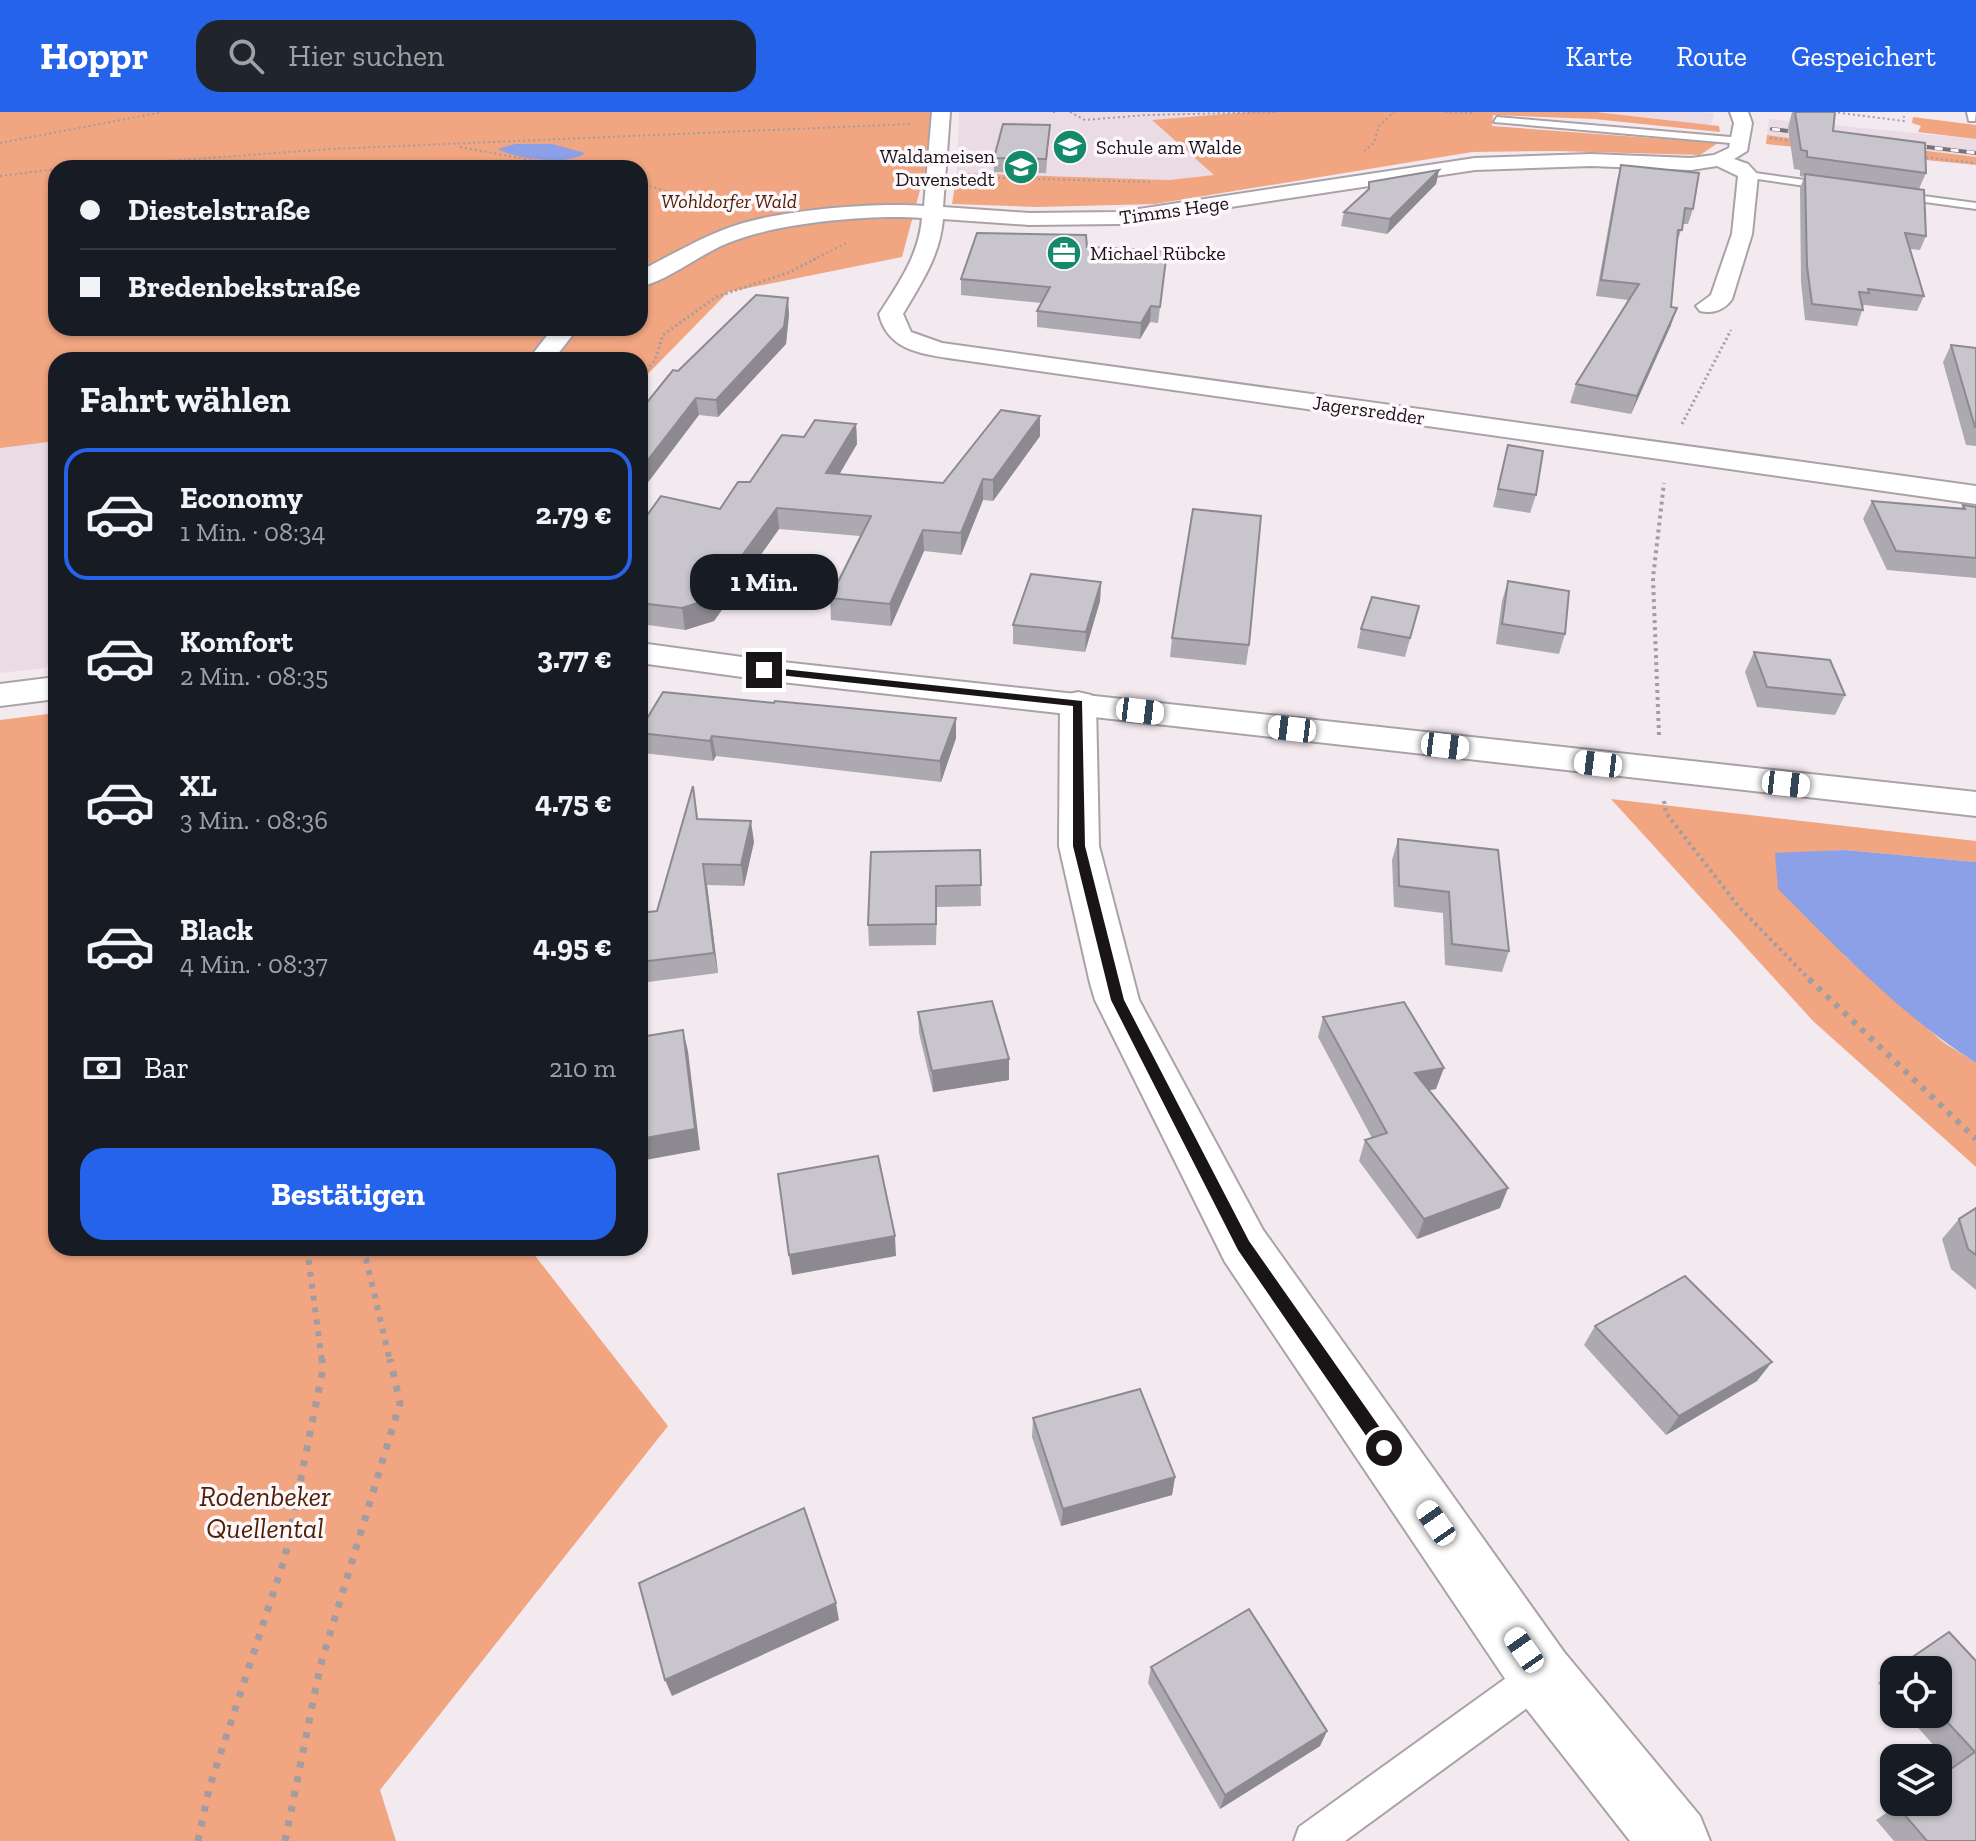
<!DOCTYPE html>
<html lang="de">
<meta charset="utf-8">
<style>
:root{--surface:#171b24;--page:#20242c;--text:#f1f3f6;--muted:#9ea1a6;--line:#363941;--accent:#2563eb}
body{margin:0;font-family:"Zilla Slab",serif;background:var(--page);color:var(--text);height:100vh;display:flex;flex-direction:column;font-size:30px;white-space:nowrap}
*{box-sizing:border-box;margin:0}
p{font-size:26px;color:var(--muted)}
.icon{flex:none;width:44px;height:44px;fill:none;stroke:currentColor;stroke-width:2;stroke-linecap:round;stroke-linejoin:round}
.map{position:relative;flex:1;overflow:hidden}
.details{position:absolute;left:48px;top:240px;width:600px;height:904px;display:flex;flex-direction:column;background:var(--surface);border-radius:24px;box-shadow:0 2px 6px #0004}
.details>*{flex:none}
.banner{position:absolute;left:48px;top:48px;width:600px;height:176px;border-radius:24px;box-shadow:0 2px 6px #0004;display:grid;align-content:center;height:176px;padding:0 32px;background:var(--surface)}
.buttons{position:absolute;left:1880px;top:1544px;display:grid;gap:16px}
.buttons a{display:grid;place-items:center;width:72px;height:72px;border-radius:16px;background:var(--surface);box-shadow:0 2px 6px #0004;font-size:40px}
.end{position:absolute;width:36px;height:36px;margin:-18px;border:10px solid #191517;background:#fff;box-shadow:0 0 0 4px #fff}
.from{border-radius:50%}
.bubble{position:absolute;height:56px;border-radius:24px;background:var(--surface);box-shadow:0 2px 6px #0004;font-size:26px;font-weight:700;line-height:56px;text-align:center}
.car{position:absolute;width:24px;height:48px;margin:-24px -12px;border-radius:10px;box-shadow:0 0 6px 2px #0007;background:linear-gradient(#fff 24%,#345 0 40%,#fff 0 76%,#345 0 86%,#fff 0)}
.banner b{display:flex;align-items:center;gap:28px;height:76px;font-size:30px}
.banner b+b{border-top:2px solid var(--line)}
.banner i{width:20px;height:20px;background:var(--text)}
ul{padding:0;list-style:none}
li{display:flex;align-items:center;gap:24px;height:132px;margin:0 16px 12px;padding:0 16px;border:4px solid transparent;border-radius:24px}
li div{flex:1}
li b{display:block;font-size:30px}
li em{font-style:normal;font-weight:700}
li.on{border-color:var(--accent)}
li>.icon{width:72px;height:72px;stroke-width:1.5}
h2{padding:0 32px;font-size:36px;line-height:96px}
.pay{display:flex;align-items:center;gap:20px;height:88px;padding:0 32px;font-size:30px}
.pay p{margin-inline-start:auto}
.primary-button{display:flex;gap:16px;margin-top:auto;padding:16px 32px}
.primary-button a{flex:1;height:92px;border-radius:24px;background:var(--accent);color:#fff;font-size:32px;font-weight:700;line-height:92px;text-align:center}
header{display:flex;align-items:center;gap:48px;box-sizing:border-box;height:112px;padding:0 40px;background:var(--accent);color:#fff}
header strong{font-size:38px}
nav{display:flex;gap:44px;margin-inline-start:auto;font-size:28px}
.search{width:560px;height:72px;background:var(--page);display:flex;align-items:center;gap:20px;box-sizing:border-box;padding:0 28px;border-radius:24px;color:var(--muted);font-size:30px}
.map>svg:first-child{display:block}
.built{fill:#ebdbe5}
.green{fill:#f1a580;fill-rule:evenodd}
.water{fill:#8ba0e6}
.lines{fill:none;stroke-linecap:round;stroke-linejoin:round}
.service-casing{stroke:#aba2a8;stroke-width:4}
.minor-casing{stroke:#aba2a8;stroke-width:4}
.tertiary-casing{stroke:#aba2a8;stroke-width:4}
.path-far4{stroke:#a39ca1;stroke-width:2;stroke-dasharray:2 3;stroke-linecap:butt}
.path-far3{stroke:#a39ca1;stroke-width:3;stroke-dasharray:2 3;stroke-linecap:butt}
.path-far2{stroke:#a39ca1;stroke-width:4;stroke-dasharray:3 4;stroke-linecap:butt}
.path-far1{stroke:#a39ca1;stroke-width:6;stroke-dasharray:5 7;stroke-linecap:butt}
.path{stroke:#a39ca1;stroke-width:7;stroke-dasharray:6 9;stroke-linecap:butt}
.service{fill:#fff;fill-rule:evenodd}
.minor{fill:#fff;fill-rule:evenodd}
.tertiary{fill:#fff;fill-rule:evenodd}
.rail-casing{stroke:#797276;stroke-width:4}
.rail{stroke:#fef8fc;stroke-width:3;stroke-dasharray:8;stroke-linecap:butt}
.wall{fill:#aca9b0}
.shaded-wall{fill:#8c8a90}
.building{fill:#c8c5cd;stroke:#8c8a90;stroke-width:2}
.route{fill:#191517}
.labels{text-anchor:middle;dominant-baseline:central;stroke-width:7;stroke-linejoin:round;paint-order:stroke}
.far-poi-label{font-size:20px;fill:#191517;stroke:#fef8fc;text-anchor:start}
.far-park-label{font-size:20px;font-style:italic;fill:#4e1f03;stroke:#fef8fc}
.far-street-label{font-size:20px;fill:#191517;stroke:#fef8fc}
.near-park-label{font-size:28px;font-style:italic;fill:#4e1f03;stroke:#fef8fc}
</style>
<header>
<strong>Hoppr</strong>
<div class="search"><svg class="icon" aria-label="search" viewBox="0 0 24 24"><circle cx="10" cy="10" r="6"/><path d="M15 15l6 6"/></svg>Hier suchen</div>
<nav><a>Karte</a><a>Route</a><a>Gespeichert</a></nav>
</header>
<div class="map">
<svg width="1976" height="1729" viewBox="0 0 1976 1729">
<rect width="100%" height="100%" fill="#f3eaf0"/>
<g class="built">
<path d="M959 0H1249L1153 9 1216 63 1169 68 957 61Z"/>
<path d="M1596 0H1703L1714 1 1711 13Z"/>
<path d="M1769 7 1976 27V45L1790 23 1789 26 1767 23Z"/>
<path d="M0 265 56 268V537L46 556 0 561Z"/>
</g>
<g class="green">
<path d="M0 0H941L902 145 728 180 640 270V248H56V329L0 336ZM56 56H640V216H56Z"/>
<path d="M1249 0H1596L1719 14 1720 20 1594 7 1493 3 1492 14 1718 31 1700 43 1555 39 1472 40 1155 92 1038 95 952 92 957 61 1169 68 1214 63 1152 8Z"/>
<path d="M1913 5 1976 13V27L1918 20 1921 14 1912 11Z"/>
<path d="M1790 22 1976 45V53L1766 32 1767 23 1789 26Z"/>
<path d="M56 601V1136H529L668 1314 380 1678 396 1729H0V608Z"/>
<path d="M1611 687 1976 729V750L1845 738 1775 742 1845 844 1943 930 1976 951V1055L1813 909Z"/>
</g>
<g class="water">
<path d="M515 32H552L585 41C570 54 515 47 498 37Z"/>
<path d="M1845 738 1976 750V951C1902 904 1840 839 1778 777L1775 741Z"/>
</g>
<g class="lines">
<g class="service-casing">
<g id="service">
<path d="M1967 0H1976L1975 9H1969Z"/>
<path d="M1497 5 1742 26 1747 29 1742 32 1494 10Z"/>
<path d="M1748 60 1833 72 1838 75 1833 78 1744 65V61Z"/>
<path d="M1893 80 1976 91V97L1889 85V81Z"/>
<path d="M1540 1546 1553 1551 1558 1564 1553 1577 1345 1729H1294L1299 1715 1527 1551Z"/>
</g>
</g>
<g class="minor-casing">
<g id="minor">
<path d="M932 0H950L943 95 1029 101 1119 100 1475 46 1591 42 1691 46 1714 43 1729 36 1734 11 1730 0H1748L1752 11 1747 39 1734 47 1748 52 1758 63 1752 122 1732 187C1725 198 1712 202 1700 199L1696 194 1711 183 1732 122 1738 64 1717 54 1691 58 1591 54 1475 58 1119 112 1029 113 943 107C940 144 921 171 903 202L911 220 942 231 1976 374V392L955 247C922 242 888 239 879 202 899 171 919 143 922 106 871 102 775 111 728 131 698 143 671 167 640 175V159C673 142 705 123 740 112 785 98 876 90 924 94Z"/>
<path d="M553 216H578L553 248H528Z"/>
<path d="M1078 580 1091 583 1096 591 1099 734 1139 888 1263 1118 1564 1540 1700 1704 1710 1729H1630L1518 1586 1225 1150 1095 888 1090 871 1059 734 1060 591 1065 583Z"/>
</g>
</g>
<g class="tertiary-casing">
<g id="tertiary">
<path d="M640 531 764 548 1976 680V704L764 568 640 551Z"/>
<path d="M56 565V587L0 594V572Z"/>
</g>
</g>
<g class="path-far4">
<path d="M1053 0H1058"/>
<path d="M1070 0 1085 8 1146 3 1278 0"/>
<path d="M1445 0 1474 1"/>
<path d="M1833 0 1904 9V4"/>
<path d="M1770 26 1796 30"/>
<path d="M0 31 163 0"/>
<path d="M460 35 575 56"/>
<path d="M1364 39 1374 31 1379 14 1394 0"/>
<path d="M1921 45 1976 51"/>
<path d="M69 56 331 37 910 12"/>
<path d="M0 64 56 57"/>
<path d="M968 65 1150 70"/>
<path d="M640 71 719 96"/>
<path d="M813 148 846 131"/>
</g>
<g class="path-far3">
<path d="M640 266 655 248 663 223 716 185 790 160 817 146"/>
<path d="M1682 312 1731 218"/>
</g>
<g class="path-far2">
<path d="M1659 623 1653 466 1664 371"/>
<path d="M1664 689 1666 701 1739 795 1811 869"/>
</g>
<g class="path-far1">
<path d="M1809 867 1976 1027"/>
<path d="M307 1136 322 1249"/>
<path d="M360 1136 366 1147 390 1249"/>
</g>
<g class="path">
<path d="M198 1729 209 1677 285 1445 323 1257 322 1247"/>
<path d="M285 1729 320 1555 400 1291 390 1247"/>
</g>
<use href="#service" class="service"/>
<use href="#minor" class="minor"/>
<use href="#tertiary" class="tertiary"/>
<g class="rail-casing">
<g id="rail">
<path d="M1772 17 1812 22"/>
<path d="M1903 32 1976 41"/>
</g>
</g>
<use href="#rail" class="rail"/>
</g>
<g class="wall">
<path d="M1792 0H1835L1833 19 1926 61 1919 77 1926 124 1920 138 1910 137 1924 184 1917 199 1864 193 1857 214 1805 208 1801 170 1800 76 1804 65 1800 64V58L1794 57 1788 16Z"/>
<path d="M1050 13 1046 61 994 60V46Z"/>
<path d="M1621 53 1693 97 1688 112H1683L1676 134 1671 195V213L1631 302 1570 291 1576 272 1628 188 1596 184 1617 68Z"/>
<path d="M1439 58 1436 72 1387 122 1341 114 1344 100 1368 78 1369 70Z"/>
<path d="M1087 135 1167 139 1158 211 1150 210 1140 227 1037 215V199L1042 191 961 183V167Z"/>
<path d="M789 202 786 232 718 305 699 303 678 259Z"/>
<path d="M1951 233 1976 236V334L1966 333 1943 250Z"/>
<path d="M1040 304V324L993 389 983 388 961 443 924 439 891 514 831 508 830 486 860 424 779 417 714 509 685 518 640 512V413L720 397 804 325 856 312 857 332 839 362 943 371Z"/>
<path d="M1508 333 1536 383 1530 401 1493 395Z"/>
<path d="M1872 389 1961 396 1963 393 1976 395V466L1887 458 1863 407Z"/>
<path d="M1508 469 1565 522 1559 542 1496 532 1502 489Z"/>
<path d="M1101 470 1100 489 1085 540 1013 532V513Z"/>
<path d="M1419 494 1405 545 1357 536 1361 517Z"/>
<path d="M1172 526 1249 533 1246 553 1170 545Z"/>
<path d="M1754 540 1845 583 1835 603 1757 595 1745 560Z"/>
<path d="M774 591 956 606V626L941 670 716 644 713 649 643 641 640 628V618Z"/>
<path d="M693 674 698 707 754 730 744 774 707 773 718 861 640 871V801L657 799Z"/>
<path d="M1398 727 1509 839 1502 860 1445 853 1443 801 1394 795 1392 748Z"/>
<path d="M980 738 981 794 937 795 936 833 869 834 868 813Z"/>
<path d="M918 900 1009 947V968L933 980 919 921Z"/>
<path d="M1323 905 1436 977 1428 978 1500 1096 1417 1127 1359 1049 1365 1028 1372 1026 1318 925Z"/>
<path d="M1976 1096V1178L1951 1157 1942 1127 1959 1107Z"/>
<path d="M1595 1214 1757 1269 1666 1323 1584 1233Z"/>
<path d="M1033 1306 1175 1365 1172 1383 1061 1414 1032 1325Z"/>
<path d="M1949 1520 1976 1549V1729H1894L1876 1708 1902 1690H1938V1664L1952 1654 1906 1602H1938V1558H1894Z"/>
<path d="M1151 1555 1327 1619 1320 1634 1220 1697 1148 1571Z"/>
<path d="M1894 1558V1589L1878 1571Z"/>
</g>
<g class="shaded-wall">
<path d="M1439 58 1436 72 1387 122 1390 107Z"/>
<path d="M788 186 789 202 786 232 718 305 716 288Z"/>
<path d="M1151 194 1150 210 1140 227 1141 211Z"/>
<path d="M1677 196 1671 213 1631 302 1637 284Z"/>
<path d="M696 286 699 303 640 381V358Z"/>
<path d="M1040 304V324L993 389V368Z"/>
<path d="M856 312 857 332 828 382 826 361Z"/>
<path d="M983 367V388L961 443V421Z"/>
<path d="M777 396 779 417 714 509 685 518 682 496Z"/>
<path d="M923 418 924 439 891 514 890 492Z"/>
<path d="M1101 470 1100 489 1085 540 1086 520Z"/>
<path d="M956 606V626L941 670 940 649Z"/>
<path d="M712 624 716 644 713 649 710 629Z"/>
<path d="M751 709 754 730 744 774 741 753Z"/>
<path d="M703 752 707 773 718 861 714 841Z"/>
<path d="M683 918 688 939 700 1038 640 1049V1027Z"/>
<path d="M1009 947V968L933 980 932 959Z"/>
<path d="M1444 956 1436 977 1408 982 1415 961Z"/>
<path d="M1508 1076 1500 1096 1417 1127 1424 1107Z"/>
<path d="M895 1124 896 1144 792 1163 789 1143Z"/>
<path d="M1772 1250 1757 1269 1666 1323 1679 1304Z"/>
<path d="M1175 1365 1172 1383 1061 1414 1063 1397Z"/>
<path d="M836 1491 839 1508 672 1584 665 1568Z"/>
<path d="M1327 1619 1320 1634 1220 1697 1225 1683Z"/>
</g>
<g class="building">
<path d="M1795 0H1835L1833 19 1925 31 1926 61 1807 45V39L1801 38Z"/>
<path d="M1003 12 1050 13 1046 47 994 46Z"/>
<path d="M1621 53 1699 61 1693 97 1685 96 1682 118H1678L1671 195 1677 196 1637 284 1576 272 1639 172 1601 168Z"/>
<path d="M1439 58 1390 107 1344 100 1369 77V70Z"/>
<path d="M1805 62 1924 78 1926 124 1905 121 1924 184 1868 177 1869 181 1859 180 1863 198 1812 192 1807 154Z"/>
<path d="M977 121 1086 123 1087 135 1167 139 1160 195 1151 194 1141 211 1037 199 1050 175 961 167Z"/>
<path d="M756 183 788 186 784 215 716 288 696 286 640 358V299L673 258 678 259Z"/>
<path d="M1951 233 1976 236V315H1975Z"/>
<path d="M1001 298 1040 304 993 368 983 367 961 421 923 418 890 492 830 486 871 404 777 396 710 487 682 496 640 491V413L661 384 720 397 738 370H750L782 323 804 325 815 308 856 312 826 361 943 371Z"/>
<path d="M1508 333 1543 339 1536 383 1498 377Z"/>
<path d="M1872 389 1965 397 1963 393 1976 395V446L1896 439Z"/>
<path d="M1193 397 1261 404 1249 533 1172 526Z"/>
<path d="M1031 462 1101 470 1086 520 1013 513Z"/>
<path d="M1508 469 1569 479 1565 522 1502 512Z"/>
<path d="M1372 485 1419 494 1410 526 1361 517Z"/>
<path d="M1754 540 1830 548 1845 583 1767 575Z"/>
<path d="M663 580 774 591 775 589 956 606 940 649 712 624 710 629 640 621V618Z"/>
<path d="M693 674 697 707 751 709 741 753 703 752 714 841 640 850V801L657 799Z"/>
<path d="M1398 727 1498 738 1509 839 1452 832 1449 780 1399 774Z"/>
<path d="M980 738 981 773 936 774V812L868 813 871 740Z"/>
<path d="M992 889 1009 947 932 959 918 900Z"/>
<path d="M1404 890 1444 956 1415 961 1508 1076 1424 1107 1365 1028 1387 1021 1323 905Z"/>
<path d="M683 918 695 1017 640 1027V925Z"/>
<path d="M878 1044 895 1124 789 1143 778 1062Z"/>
<path d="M1976 1096V1143L1968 1137 1959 1107Z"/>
<path d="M1685 1164 1772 1250 1679 1304 1595 1214Z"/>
<path d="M1140 1277 1175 1365 1063 1397 1033 1306Z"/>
<path d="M804 1396 836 1491 665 1568 639 1471Z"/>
<path d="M1249 1497 1327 1619 1225 1683 1151 1555Z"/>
<path d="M1949 1520 1976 1549V1729H1927L1897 1694 1904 1690H1938V1666L1975 1640 1938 1600V1558H1900L1898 1555Z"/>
</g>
<path class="route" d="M764 555 1082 589 1085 734 1124 888 1249 1129 1390 1330 1393 1336 1390 1341H1378L1238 1138 1111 888 1073 734V594L760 561 759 558Z"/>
<defs>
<g id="school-disc" transform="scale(1.8)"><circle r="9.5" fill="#148a6b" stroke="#fef8fc"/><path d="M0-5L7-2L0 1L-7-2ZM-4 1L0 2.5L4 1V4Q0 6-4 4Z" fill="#fff"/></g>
<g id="office-disc" transform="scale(1.8)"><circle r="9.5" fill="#148a6b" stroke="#fef8fc"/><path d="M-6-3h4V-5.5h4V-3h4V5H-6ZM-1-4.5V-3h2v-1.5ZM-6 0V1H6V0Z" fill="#fff"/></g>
</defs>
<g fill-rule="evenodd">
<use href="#school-disc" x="1070" y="35"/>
<use href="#school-disc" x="1021" y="55"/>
<use href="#office-disc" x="1064" y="141"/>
</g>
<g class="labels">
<g class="far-poi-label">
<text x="1096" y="35">Schule am Walde</text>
<text x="995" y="44" text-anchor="end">Waldameisen<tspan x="995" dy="23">Duvenstedt</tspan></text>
<text x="1090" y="141">Michael Rübcke</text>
</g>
<g class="far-park-label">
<text x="729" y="89">Wohldorfer Wald</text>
</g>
<g class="far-street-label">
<text transform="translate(1174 98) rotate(-8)">Timms Hege</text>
<text transform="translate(1369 298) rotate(8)">Jagersredder</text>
</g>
<g class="near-park-label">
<text x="265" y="1384">Rodenbeker<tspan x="265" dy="32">Quellental</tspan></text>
</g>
</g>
</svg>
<div class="buttons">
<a><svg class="icon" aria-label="locate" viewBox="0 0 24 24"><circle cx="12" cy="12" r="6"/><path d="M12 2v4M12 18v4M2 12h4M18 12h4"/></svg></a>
<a><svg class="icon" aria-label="layers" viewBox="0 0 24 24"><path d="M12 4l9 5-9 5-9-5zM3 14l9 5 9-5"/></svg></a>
</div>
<i class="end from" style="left:1384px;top:1336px"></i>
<i class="end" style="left:764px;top:558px"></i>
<div class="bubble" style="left:690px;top:442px;width:148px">1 Min.</div>
<i class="car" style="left:1140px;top:599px;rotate:97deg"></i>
<i class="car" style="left:1292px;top:617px;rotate:277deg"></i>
<i class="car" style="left:1445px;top:634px;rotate:97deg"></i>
<i class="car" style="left:1598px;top:652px;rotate:277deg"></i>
<i class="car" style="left:1786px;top:672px;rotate:96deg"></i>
<i class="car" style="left:1436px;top:1411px;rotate:325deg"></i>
<i class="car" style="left:1524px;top:1538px;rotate:325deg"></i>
<div class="banner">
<b><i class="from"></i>Diestelstraße</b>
<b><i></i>Bredenbekstraße</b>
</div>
<section class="details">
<h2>Fahrt wählen</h2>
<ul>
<li class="on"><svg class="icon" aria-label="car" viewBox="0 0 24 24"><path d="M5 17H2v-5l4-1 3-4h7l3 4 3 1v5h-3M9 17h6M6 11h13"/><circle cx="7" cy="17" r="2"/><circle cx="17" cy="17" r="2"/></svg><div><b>Economy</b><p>1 Min. · 08:34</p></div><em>2.79 €</em></li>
<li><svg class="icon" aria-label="car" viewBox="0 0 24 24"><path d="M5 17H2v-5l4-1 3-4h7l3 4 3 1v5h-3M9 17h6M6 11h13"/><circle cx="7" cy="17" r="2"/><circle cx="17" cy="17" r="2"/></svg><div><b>Komfort</b><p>2 Min. · 08:35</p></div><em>3.77 €</em></li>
<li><svg class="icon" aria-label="car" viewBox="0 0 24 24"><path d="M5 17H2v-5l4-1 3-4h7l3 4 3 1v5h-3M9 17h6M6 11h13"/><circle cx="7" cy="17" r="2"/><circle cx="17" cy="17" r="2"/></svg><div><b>XL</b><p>3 Min. · 08:36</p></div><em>4.75 €</em></li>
<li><svg class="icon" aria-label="car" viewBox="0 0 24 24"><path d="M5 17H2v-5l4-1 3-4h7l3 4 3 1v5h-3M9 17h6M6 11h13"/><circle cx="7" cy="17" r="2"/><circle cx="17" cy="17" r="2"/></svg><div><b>Black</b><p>4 Min. · 08:37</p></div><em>4.95 €</em></li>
</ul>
<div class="pay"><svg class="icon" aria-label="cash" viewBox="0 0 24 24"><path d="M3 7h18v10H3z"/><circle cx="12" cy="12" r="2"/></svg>Bar<p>210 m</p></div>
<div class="primary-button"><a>Bestätigen</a></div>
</section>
</div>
